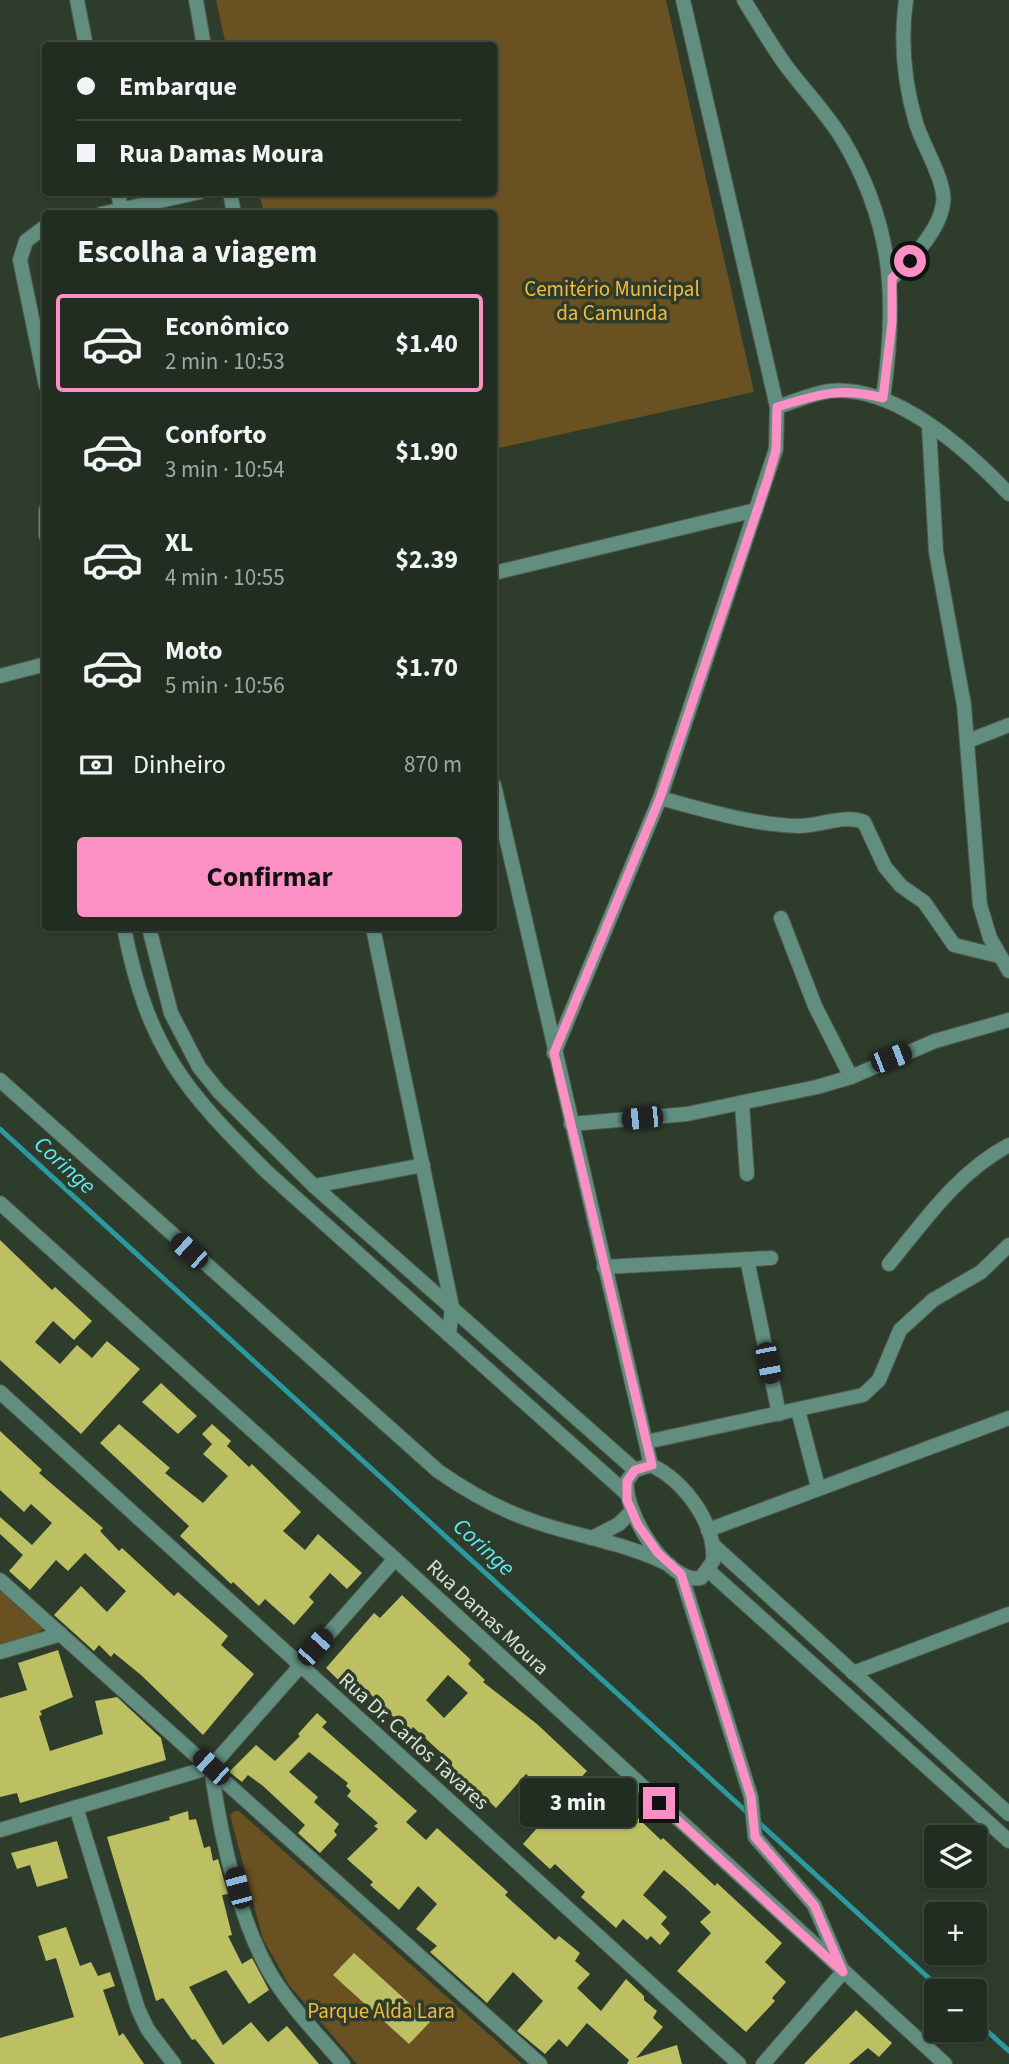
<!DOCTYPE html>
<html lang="pt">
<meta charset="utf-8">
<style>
:root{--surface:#222d21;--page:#2e392e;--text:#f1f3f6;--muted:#a2a8a5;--line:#3f493f;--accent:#fc8fc3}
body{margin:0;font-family:"Source Sans 3",sans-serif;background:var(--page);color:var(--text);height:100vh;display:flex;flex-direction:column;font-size:26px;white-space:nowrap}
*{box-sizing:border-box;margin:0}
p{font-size:23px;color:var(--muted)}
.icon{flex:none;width:38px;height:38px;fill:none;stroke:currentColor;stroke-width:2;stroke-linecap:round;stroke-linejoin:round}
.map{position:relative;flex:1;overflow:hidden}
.details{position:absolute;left:42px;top:210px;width:455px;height:721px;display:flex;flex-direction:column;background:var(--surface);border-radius:7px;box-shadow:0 2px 5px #0004,0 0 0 2px var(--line)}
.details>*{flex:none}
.hud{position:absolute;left:42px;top:42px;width:455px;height:154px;border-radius:7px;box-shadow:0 2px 5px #0004,0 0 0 2px var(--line);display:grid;align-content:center;height:154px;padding:0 35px;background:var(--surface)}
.controls{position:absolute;left:924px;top:1825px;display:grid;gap:14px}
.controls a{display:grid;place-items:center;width:63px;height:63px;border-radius:7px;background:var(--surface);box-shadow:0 2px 5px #0004,0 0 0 2px var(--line);font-size:35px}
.end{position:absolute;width:32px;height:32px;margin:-16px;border:9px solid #fc8fc3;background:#111;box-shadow:0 0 0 4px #111}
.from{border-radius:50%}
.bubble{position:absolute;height:49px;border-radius:7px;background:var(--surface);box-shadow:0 2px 5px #0004,0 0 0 2px var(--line);font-size:23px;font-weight:700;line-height:49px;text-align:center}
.car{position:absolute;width:21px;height:42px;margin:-21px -10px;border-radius:9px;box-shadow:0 0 5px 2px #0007;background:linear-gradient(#222 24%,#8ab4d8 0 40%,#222 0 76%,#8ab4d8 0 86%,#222 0)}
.hud b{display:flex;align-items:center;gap:24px;height:66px;font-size:26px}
.hud b+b{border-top:2px solid var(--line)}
.hud i{width:18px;height:18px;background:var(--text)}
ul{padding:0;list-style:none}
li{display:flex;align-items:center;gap:21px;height:98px;margin:0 14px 10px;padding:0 21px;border:4px solid transparent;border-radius:7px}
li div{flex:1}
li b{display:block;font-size:26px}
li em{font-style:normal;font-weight:700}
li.current{border-color:var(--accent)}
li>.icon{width:63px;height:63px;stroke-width:1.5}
h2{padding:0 35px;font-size:32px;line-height:84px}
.pay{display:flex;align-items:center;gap:18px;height:77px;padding:0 35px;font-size:26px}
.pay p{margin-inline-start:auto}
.primary-button{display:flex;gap:14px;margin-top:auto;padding:14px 35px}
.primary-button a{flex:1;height:80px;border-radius:7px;background:var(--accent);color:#111;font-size:28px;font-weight:700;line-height:80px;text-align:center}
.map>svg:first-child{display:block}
.green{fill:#6a5122}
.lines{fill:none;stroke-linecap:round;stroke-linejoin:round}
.stream{stroke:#2b99a0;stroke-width:5}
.building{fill:#bcc062;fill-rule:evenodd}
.minor-casing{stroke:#4d5a4b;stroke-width:16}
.minor{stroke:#628e80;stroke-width:14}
.route{stroke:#fc8fc3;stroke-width:9}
.labels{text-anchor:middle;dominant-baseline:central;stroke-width:7;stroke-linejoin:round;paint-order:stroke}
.park-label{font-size:21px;fill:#f5b93f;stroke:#2e3c2c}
.street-label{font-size:21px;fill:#dae3d9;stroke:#2e3c2c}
.water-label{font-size:23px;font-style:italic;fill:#60eaf4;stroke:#2e3c2c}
</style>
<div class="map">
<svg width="1009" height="2064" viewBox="0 0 1009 2064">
<rect width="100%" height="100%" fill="#2e3c2c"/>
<g class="green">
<path d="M216 0H666L754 392 494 449V214L264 213 259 193 494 192V46L226 45Z"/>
<path d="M0 1590 43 1629 34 1636 0 1644Z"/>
<path d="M234 1811H239L522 2064H357L289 1985 263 1939 230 1815Z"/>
</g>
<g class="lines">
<g class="stream">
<path d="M0 1129 749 1814"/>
<path d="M757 1821 944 1992"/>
<path d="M975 2020 1009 2051"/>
</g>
</g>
<g class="building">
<path d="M0 1240 52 1290 55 1287 92 1321 74 1340 53 1321 35 1342 60 1364 77 1345 92 1358 107 1341 140 1369 81 1434 0 1360Z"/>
<path d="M161 1383 197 1416 178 1434 142 1402Z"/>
<path d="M119 1424 170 1468 165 1473 203 1503 228 1476 203 1454 212 1444 202 1434 212 1424 231 1441 227 1446 249 1467 252 1464 301 1512 283 1531 305 1550 318 1534 362 1573 347 1589 330 1573 309 1597 314 1602 294 1625 265 1599 259 1606 233 1582 231 1584 180 1536 189 1526 100 1443Z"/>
<path d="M0 1431 42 1470 39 1473 103 1528 100 1531 119 1551 122 1548 174 1596 178 1592 228 1636 221 1645 254 1674 203 1735 141 1675 114 1653 111 1657 99 1645 94 1651 54 1615 81 1586 107 1612 126 1591 85 1553 68 1571 56 1560 30 1590 9 1571 23 1555 0 1534V1517L32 1545 52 1523 31 1504 24 1512 0 1490Z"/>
<path d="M402 1595 471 1660 468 1664 485 1680 483 1682 537 1724 587 1771 557 1803 526 1774 496 1808 474 1787 467 1795 441 1771 450 1761 413 1727 409 1732 363 1687 355 1696 326 1668 374 1613 380 1618ZM448 1675 468 1693 444 1718 426 1700Z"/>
<path d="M58 1650 73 1697 40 1711 42 1715 39 1716 50 1751 103 1734 95 1701 117 1697 161 1738 166 1760 20 1803 17 1793 0 1797V1698L27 1690 18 1663Z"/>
<path d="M317 1713 327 1722 322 1727 417 1811 406 1822 426 1840 437 1828 508 1892 505 1895 555 1940 559 1936 580 1953 575 1961 590 1974 577 1988 601 2011 626 1979 644 1996V2000L657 2011 653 2018 663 2027 636 2058 677 2045 682 2064H627L629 2060 587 2023 567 2047 559 2039 545 2054 517 2031 543 2001 513 1972 487 2003 430 1952 437 1946 416 1929 437 1904 418 1886 399 1910 370 1885 373 1882 347 1859 378 1829 374 1826 378 1823 347 1796 351 1791 346 1786 348 1783 309 1752 289 1772 318 1797 314 1802 339 1824 334 1831 337 1835 320 1853 298 1833 305 1825 263 1786 248 1775 242 1782 229 1772 256 1745 275 1761 300 1736 298 1734Z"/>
<path d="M607 1789 661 1840 663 1838 715 1886 717 1883 782 1943 765 1962 786 1982 772 1998 775 2001 746 2032 677 1971 711 1933 700 1922 711 1912 683 1886 664 1870 643 1895 667 1917 661 1924 670 1933 660 1945 651 1936 647 1940 623 1919 616 1928 581 1897 585 1892 555 1864 550 1869 523 1844 558 1804 576 1822Z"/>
<path d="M188 1811 189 1820 196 1819 204 1848 210 1846 213 1861 218 1859 228 1894 222 1895 232 1935 228 1936 242 1964 252 1958 269 1990 249 2004 226 1970 189 1987 223 2045 251 2022 268 2042 287 2026 319 2064H215L195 2039 192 2040 163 1998 156 2001 107 1837 170 1820 169 1817Z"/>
<path d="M57 1841 68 1878 37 1887 30 1865 17 1869 11 1853Z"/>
<path d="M66 1927 80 1966 91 1962 98 1976 110 1972 115 1986 103 1990 119 2036 123 2033 144 2064H0V2038L74 2017 56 1958 46 1961 38 1936Z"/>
<path d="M354 1953 430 2022 409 2044 333 1975Z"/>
<path d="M856 2010 892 2043 879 2057 868 2048 849 2064H804Z"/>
</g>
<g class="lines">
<g class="minor-casing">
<g id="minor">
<path d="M77 0 86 46"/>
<path d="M196 0 204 46"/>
<path d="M744 0C757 21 770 43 784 63 803 89 826 112 843 140 894 226 897 302 883 398"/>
<path d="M118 192 121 209"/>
<path d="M230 192 234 214"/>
<path d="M101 214 200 192"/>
<path d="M46 226 26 241 20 260 46 386"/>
<path d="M892 278C911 259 939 232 943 204 947 183 922 144 916 123 904 82 900 42 906 0"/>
<path d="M777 407C794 402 813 393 830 391 895 385 966 449 1009 494"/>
<path d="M929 426 936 552 964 705 980 905 990 938 1009 971"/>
<path d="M46 510V536"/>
<path d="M494 573 756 510"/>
<path d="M0 676 46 664"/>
<path d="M968 741 1009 725"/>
<path d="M494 785 651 1465"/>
<path d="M660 798C705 810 753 825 799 826 820 826 844 814 864 822L885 867 901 886 924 902 954 945 999 956"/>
<path d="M781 918 815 1006 851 1077"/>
<path d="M124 928C148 1048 183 1089 268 1173L626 1493"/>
<path d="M149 928 171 1013 199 1067 219 1092 314 1186 635 1470"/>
<path d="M373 928 452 1307 449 1335"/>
<path d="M554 1053 660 798 776 449 777 407 683 0"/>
<path d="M0 1080 438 1471C468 1492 498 1509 533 1521 578 1537 627 1543 670 1565"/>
<path d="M742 1104 747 1174"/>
<path d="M571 1124 687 1114 817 1087 851 1077 935 1041 1009 1020"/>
<path d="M314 1186 423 1165"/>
<path d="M0 1203 395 1559 945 2064"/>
<path d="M747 1259 779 1414"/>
<path d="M889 1264C926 1219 957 1173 1009 1145"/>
<path d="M604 1267 771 1258"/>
<path d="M0 1392 739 2064"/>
<path d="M798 1410 818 1487"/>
<path d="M646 1442 863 1395 879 1380 900 1330 933 1300 981 1272 1009 1245"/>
<path d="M651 1465C684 1481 716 1523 713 1561L701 1578C668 1585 623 1511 627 1481L635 1470Z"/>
<path d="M708 1530 1009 1418"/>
<path d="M592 1538 619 1524 631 1512"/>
<path d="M712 1544 1009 1814"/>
<path d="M709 1571 1009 1841"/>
<path d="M681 1574 751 1797 755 1837 814 1905 843 1972 763 2064"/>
<path d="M0 1580 540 2064"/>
<path d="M0 1652 61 1634"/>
<path d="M853 1673 1009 1614"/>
<path d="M211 1767C220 1834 241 1935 281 1990 299 2016 323 2040 343 2064"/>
<path d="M76 1807 138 2009 148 2030 174 2064"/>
<path d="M0 1830 211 1767 395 1559"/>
</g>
</g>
<use href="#minor" class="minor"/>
</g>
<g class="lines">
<path class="route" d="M659 1803 843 1972 814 1905 755 1837 751 1797 681 1574 658 1553 638 1525 627 1500V1481L635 1470 652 1465 554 1053 660 798 767 481 776 450 777 407C819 394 840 387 883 398L892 322V278L910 261"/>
</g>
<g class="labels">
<g class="park-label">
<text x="612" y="289">Cemitério Municipal<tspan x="612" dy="24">da Camunda</tspan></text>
<text x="381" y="2011">Parque Alda Lara</text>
</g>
<g class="street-label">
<text transform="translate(488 1617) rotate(43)">Rua Damas Moura</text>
<text transform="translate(414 1741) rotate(42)">Rua Dr. Carlos Tavares</text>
</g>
<g class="water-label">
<text transform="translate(65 1165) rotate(42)">Coringe</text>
<text transform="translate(484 1547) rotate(42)">Coringe</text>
</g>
</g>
</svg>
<div class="controls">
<a><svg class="icon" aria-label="layers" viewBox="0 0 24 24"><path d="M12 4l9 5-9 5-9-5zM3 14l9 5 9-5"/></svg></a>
<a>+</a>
<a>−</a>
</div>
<i class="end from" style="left:910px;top:261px"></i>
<i class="end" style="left:659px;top:1803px"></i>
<div class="bubble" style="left:520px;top:1778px;width:116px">3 min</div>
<i class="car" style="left:891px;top:1058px;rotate:69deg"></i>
<i class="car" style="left:642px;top:1118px;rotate:264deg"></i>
<i class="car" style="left:189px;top:1251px;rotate:312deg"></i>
<i class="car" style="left:768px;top:1363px;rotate:169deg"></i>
<i class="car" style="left:315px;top:1647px;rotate:42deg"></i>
<i class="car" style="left:211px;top:1767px;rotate:312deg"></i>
<i class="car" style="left:238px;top:1888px;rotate:345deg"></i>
<div class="hud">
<b><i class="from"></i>Embarque</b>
<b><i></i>Rua Damas Moura</b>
</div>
<section class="details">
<h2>Escolha a viagem</h2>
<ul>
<li class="current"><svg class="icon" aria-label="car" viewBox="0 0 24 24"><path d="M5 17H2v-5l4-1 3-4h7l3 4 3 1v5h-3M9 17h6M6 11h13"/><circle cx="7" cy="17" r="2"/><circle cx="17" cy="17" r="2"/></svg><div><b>Econômico</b><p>2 min · 10:53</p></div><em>$1.40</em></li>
<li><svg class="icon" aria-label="car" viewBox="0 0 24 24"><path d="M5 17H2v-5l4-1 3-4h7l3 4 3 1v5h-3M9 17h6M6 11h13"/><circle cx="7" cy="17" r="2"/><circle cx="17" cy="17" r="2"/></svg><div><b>Conforto</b><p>3 min · 10:54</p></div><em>$1.90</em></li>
<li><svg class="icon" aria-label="car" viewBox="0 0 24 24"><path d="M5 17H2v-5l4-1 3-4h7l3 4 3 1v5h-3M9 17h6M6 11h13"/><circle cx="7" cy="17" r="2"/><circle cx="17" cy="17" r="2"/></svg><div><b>XL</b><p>4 min · 10:55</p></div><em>$2.39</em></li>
<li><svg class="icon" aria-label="car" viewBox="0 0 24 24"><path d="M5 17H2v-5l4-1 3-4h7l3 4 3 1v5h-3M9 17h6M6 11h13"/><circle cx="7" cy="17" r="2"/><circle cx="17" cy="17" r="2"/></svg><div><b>Moto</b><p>5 min · 10:56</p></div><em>$1.70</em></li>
</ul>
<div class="pay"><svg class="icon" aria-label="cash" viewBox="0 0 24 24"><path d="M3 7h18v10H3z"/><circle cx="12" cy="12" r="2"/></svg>Dinheiro<p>870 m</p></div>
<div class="primary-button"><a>Confirmar</a></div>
</section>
</div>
